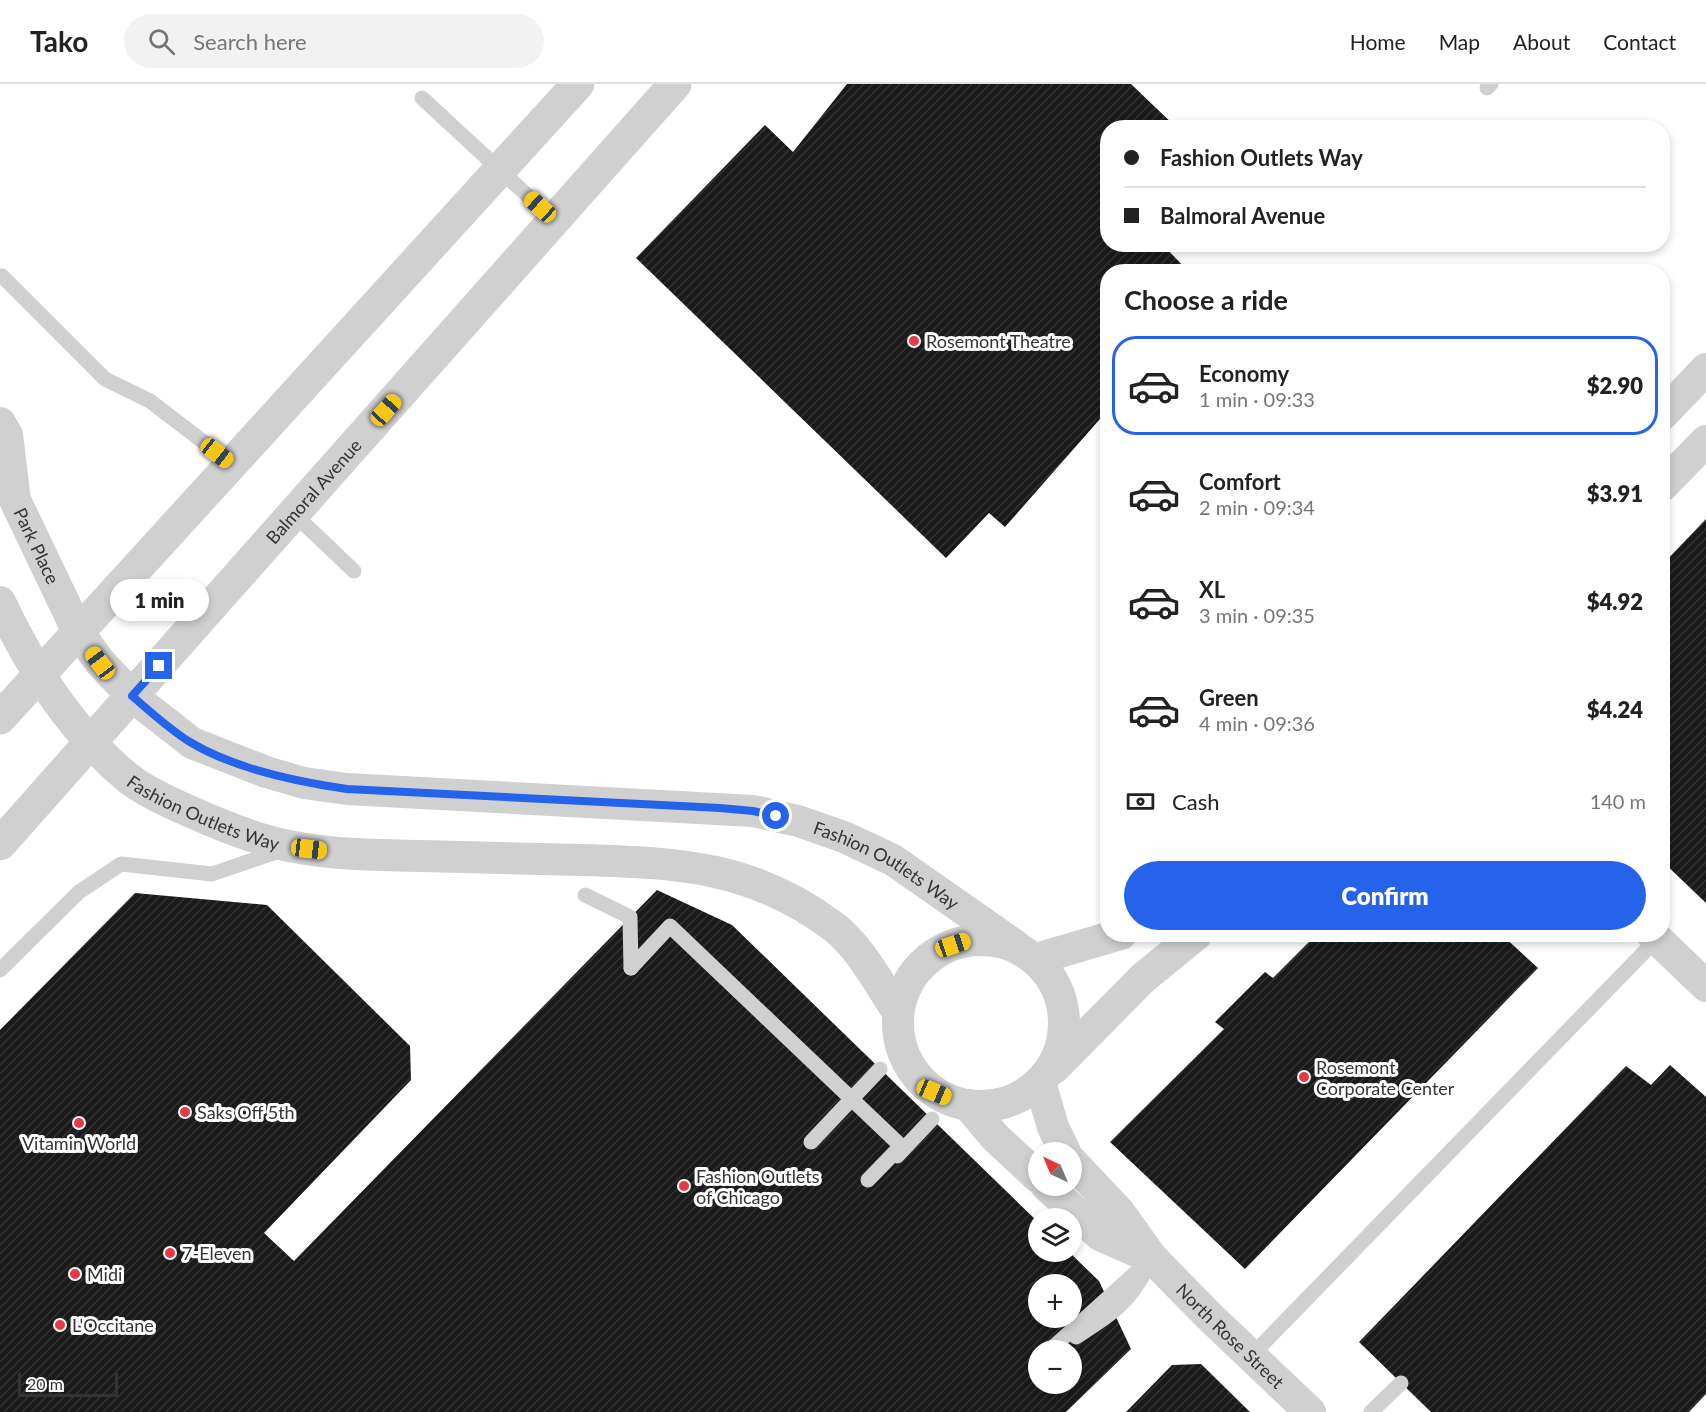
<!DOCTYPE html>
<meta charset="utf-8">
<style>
:root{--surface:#fff;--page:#f2f2f2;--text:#222;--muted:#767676;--line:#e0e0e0;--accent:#2563eb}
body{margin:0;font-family:Lato,sans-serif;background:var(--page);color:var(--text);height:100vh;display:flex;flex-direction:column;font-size:22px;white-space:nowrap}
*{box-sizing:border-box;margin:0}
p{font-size:20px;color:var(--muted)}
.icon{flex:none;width:33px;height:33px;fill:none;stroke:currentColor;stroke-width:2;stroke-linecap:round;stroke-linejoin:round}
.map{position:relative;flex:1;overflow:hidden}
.panel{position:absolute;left:1100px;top:180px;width:570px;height:678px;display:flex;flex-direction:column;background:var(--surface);border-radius:24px;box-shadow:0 3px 9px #0003}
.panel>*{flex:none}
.hud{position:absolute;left:1100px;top:36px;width:570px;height:132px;border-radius:24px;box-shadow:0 3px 9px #0003;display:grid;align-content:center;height:132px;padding:0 24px;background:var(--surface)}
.needle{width:39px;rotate:316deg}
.buttons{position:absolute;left:1028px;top:1058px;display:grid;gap:12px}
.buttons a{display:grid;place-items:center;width:54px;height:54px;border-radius:50%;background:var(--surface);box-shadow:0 3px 9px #0003;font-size:30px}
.scale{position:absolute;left:18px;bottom:15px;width:100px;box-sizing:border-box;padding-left:6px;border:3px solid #333;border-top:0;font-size:16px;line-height:21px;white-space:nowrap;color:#333;-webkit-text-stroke:4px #fff;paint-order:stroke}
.end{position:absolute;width:27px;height:27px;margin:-14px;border:8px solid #2563eb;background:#fff;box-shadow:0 0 0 3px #fff}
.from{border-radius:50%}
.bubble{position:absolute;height:42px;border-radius:21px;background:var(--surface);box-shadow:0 3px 9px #0003;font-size:20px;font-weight:800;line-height:42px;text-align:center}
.car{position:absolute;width:18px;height:36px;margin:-18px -9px;border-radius:8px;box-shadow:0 0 4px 2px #0007;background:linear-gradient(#f5c518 24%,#345 0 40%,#f5c518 0 76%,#345 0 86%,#f5c518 0)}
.hud b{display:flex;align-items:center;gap:21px;height:57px;font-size:22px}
.hud b+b{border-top:2px solid var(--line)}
.hud i{width:15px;height:15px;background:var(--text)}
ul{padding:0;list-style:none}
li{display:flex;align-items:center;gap:18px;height:99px;margin:0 12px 9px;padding:0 12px;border:3px solid transparent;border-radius:24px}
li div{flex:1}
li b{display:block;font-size:22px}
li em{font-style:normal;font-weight:800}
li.on{border-color:var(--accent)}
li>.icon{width:54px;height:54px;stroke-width:1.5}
h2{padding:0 24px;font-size:27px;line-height:72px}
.pay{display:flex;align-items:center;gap:15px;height:66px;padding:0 24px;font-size:22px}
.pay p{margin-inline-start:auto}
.primary-button{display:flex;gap:12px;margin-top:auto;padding:12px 24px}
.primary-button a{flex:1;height:69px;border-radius:36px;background:var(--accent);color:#fff;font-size:24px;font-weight:800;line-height:69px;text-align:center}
header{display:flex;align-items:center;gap:36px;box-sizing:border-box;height:84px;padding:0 30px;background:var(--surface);border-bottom:2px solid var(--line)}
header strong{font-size:28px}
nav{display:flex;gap:33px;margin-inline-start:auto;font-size:21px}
.search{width:420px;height:54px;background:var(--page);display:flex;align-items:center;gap:15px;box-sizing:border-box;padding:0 21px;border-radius:33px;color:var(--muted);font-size:22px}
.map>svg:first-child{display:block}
.building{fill:url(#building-hatch);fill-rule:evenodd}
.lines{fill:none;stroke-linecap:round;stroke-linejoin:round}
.service{stroke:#d0d0d0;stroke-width:15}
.minor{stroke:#d0d0d0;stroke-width:32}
.tertiary{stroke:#d0d0d0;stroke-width:33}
.route{stroke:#2563eb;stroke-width:8}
.poi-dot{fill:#e63946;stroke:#fff;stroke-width:2}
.labels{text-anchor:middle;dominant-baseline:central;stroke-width:6;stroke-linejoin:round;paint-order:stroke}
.poi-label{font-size:18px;fill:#333;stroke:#fff;text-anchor:start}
.street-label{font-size:18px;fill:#333;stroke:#fff}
</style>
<header>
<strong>Tako</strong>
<div class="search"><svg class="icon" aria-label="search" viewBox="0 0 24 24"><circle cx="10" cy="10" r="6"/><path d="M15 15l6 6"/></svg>Search here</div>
<nav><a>Home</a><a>Map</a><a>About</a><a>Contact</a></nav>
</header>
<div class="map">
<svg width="1706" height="1328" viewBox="0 0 1706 1328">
<defs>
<pattern id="building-hatch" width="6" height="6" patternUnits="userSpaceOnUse" patternTransform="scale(1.5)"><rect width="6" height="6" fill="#1a1a1a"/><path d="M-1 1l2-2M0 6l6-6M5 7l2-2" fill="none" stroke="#333"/></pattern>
</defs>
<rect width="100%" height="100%" fill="#fff"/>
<g class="building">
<path d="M847 0H1131L1177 44H1107V160H1162L1189 188H1107V327L1005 443 989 429 946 474 636 174 765 41 793 68Z"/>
<path d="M1706 435V819L1662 777V481Z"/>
<path d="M657 806 732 841 1038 1138V1167H1068L1099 1197 1131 1265 1066 1328H0V946L135 809 267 821 410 962 411 996 264 1149 294 1177ZM1038 1200H1071V1233H1038ZM1038 1266H1071V1299H1038Z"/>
<path d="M1317 850H1501L1538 884 1245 1185 1110 1058 1224 945 1215 938 1265 888 1273 894Z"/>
<path d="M1670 981 1706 1013V1310L1689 1328H1431L1359 1258 1626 982 1651 1001Z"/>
<path d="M1201 1280 1250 1328H1126L1172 1281Z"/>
</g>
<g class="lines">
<g class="service">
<path d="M1487 4 1491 0"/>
<path d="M422 14 554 136"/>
<path d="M2 192 105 295 150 317 231 379"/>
<path d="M294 430 354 487"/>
<path d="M585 811 630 833 631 884"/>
<path d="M631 884 670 842 901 1062 868 1096"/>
<path d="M0 886 79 808 121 780 212 790 282 766"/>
<path d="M811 1058 880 985"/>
<path d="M897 1072 932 1035"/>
<path d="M1076 1253C1110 1231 1128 1221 1147 1184"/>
<path d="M1050 1266 1152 1174"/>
<path d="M1251 1272 1657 855"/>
<path d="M1371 1328 1401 1299"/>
</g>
<g class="minor">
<path d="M1662 331 1706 285"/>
<path id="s1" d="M0 339 7 351 15 416 78 548 100 578 132 612 192 659 266 688 304 699 347 705 753 727 798 737 844 753 893 776 1016 862"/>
<path d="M1662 402 1706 357"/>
<path id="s2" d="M0 518C30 582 73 649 128 694 146 708 168 718 189 727 222 742 259 757 294 763 337 771 379 771 422 772 475 773 529 775 582 776 680 779 753 782 834 843 861 864 879 900 898 928"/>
<path d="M1652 850 1706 902"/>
<circle cx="981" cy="939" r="83"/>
<path d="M1036 875 1121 850"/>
<path d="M1054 984 1143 894 1197 850"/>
<path d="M1040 998 1053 1043 1065 1068"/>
<path d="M968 1021 995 1053 1038 1093"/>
<path id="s3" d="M1071 1077 1120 1129 1152 1174 1210 1233 1310 1328"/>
<path d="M1046 1101 1100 1151 1152 1174"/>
</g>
<g class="tertiary">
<path d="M0 634 578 0"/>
<path id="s4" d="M0 760 675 0"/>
</g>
</g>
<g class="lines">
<path class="route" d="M159 582 132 612C151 628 169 645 190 658 233 684 298 698 347 705L720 724 753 727 776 732"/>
</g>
<g class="poi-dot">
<circle cx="914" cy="257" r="6"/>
<circle cx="1304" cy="993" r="6"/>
<circle cx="185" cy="1028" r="6"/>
<circle cx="79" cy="1039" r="6"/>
<circle cx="684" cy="1102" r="6"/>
<circle cx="170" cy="1169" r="6"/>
<circle cx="75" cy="1190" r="6"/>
<circle cx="60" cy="1241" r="6"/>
</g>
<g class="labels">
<g class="poi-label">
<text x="926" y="257">Rosemont Theatre</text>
<text x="1316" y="983">Rosemont<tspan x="1316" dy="21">Corporate Center</tspan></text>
<text x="197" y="1028">Saks Off 5th</text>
<text x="79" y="1059" text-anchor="middle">Vitamin World</text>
<text x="696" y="1092">Fashion Outlets<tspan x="696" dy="21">of Chicago</tspan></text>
<text x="182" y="1169">7-Eleven</text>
<text x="87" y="1190">Midi</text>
<text x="72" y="1241">L'Occitane</text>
</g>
<g class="street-label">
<text stroke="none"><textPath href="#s4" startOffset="472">Balmoral Avenue</textPath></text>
<text stroke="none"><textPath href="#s1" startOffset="130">Park Place</textPath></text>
<text stroke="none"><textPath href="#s2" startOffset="303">Fashion Outlets Way</textPath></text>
<text stroke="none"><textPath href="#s1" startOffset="1100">Fashion Outlets Way</textPath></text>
<text stroke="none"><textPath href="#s3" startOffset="237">North Rose Street</textPath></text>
</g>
</g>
</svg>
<div class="buttons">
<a><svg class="needle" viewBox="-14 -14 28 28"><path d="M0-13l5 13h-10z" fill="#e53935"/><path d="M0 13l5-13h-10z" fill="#767676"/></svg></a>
<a><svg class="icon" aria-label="layers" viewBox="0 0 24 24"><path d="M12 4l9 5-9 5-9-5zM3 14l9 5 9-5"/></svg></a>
<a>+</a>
<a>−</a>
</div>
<div class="scale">20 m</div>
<i class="end from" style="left:776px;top:732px"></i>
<i class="end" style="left:159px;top:582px"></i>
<div class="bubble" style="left:110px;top:495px;width:99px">1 min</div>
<i class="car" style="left:540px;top:123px;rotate:312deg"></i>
<i class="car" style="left:386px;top:326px;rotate:42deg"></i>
<i class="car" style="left:217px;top:369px;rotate:128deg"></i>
<i class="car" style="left:100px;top:579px;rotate:323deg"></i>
<i class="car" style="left:309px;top:765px;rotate:97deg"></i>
<i class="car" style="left:953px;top:861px;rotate:71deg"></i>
<i class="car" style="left:934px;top:1008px;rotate:113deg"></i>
<div class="hud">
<b><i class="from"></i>Fashion Outlets Way</b>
<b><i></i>Balmoral Avenue</b>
</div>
<section class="panel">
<h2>Choose a ride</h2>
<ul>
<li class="on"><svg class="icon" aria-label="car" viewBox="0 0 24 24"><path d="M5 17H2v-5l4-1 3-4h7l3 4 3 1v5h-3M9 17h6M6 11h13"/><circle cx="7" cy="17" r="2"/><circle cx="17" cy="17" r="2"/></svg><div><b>Economy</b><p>1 min · 09:33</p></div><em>$2.90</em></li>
<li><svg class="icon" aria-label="car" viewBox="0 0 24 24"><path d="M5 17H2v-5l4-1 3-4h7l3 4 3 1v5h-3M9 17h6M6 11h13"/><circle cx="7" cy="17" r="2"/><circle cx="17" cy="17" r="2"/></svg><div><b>Comfort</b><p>2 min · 09:34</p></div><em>$3.91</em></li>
<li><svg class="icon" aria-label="car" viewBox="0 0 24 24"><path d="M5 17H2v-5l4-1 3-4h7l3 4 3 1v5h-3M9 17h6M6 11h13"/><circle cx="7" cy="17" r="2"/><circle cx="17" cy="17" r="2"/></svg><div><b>XL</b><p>3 min · 09:35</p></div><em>$4.92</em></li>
<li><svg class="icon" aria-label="car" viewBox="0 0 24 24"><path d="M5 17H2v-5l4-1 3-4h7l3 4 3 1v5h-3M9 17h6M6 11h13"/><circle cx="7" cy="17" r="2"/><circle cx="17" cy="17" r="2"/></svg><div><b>Green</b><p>4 min · 09:36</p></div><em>$4.24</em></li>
</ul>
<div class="pay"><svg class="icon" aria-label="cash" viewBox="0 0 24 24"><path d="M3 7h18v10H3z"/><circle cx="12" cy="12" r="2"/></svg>Cash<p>140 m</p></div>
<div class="primary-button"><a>Confirm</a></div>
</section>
</div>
